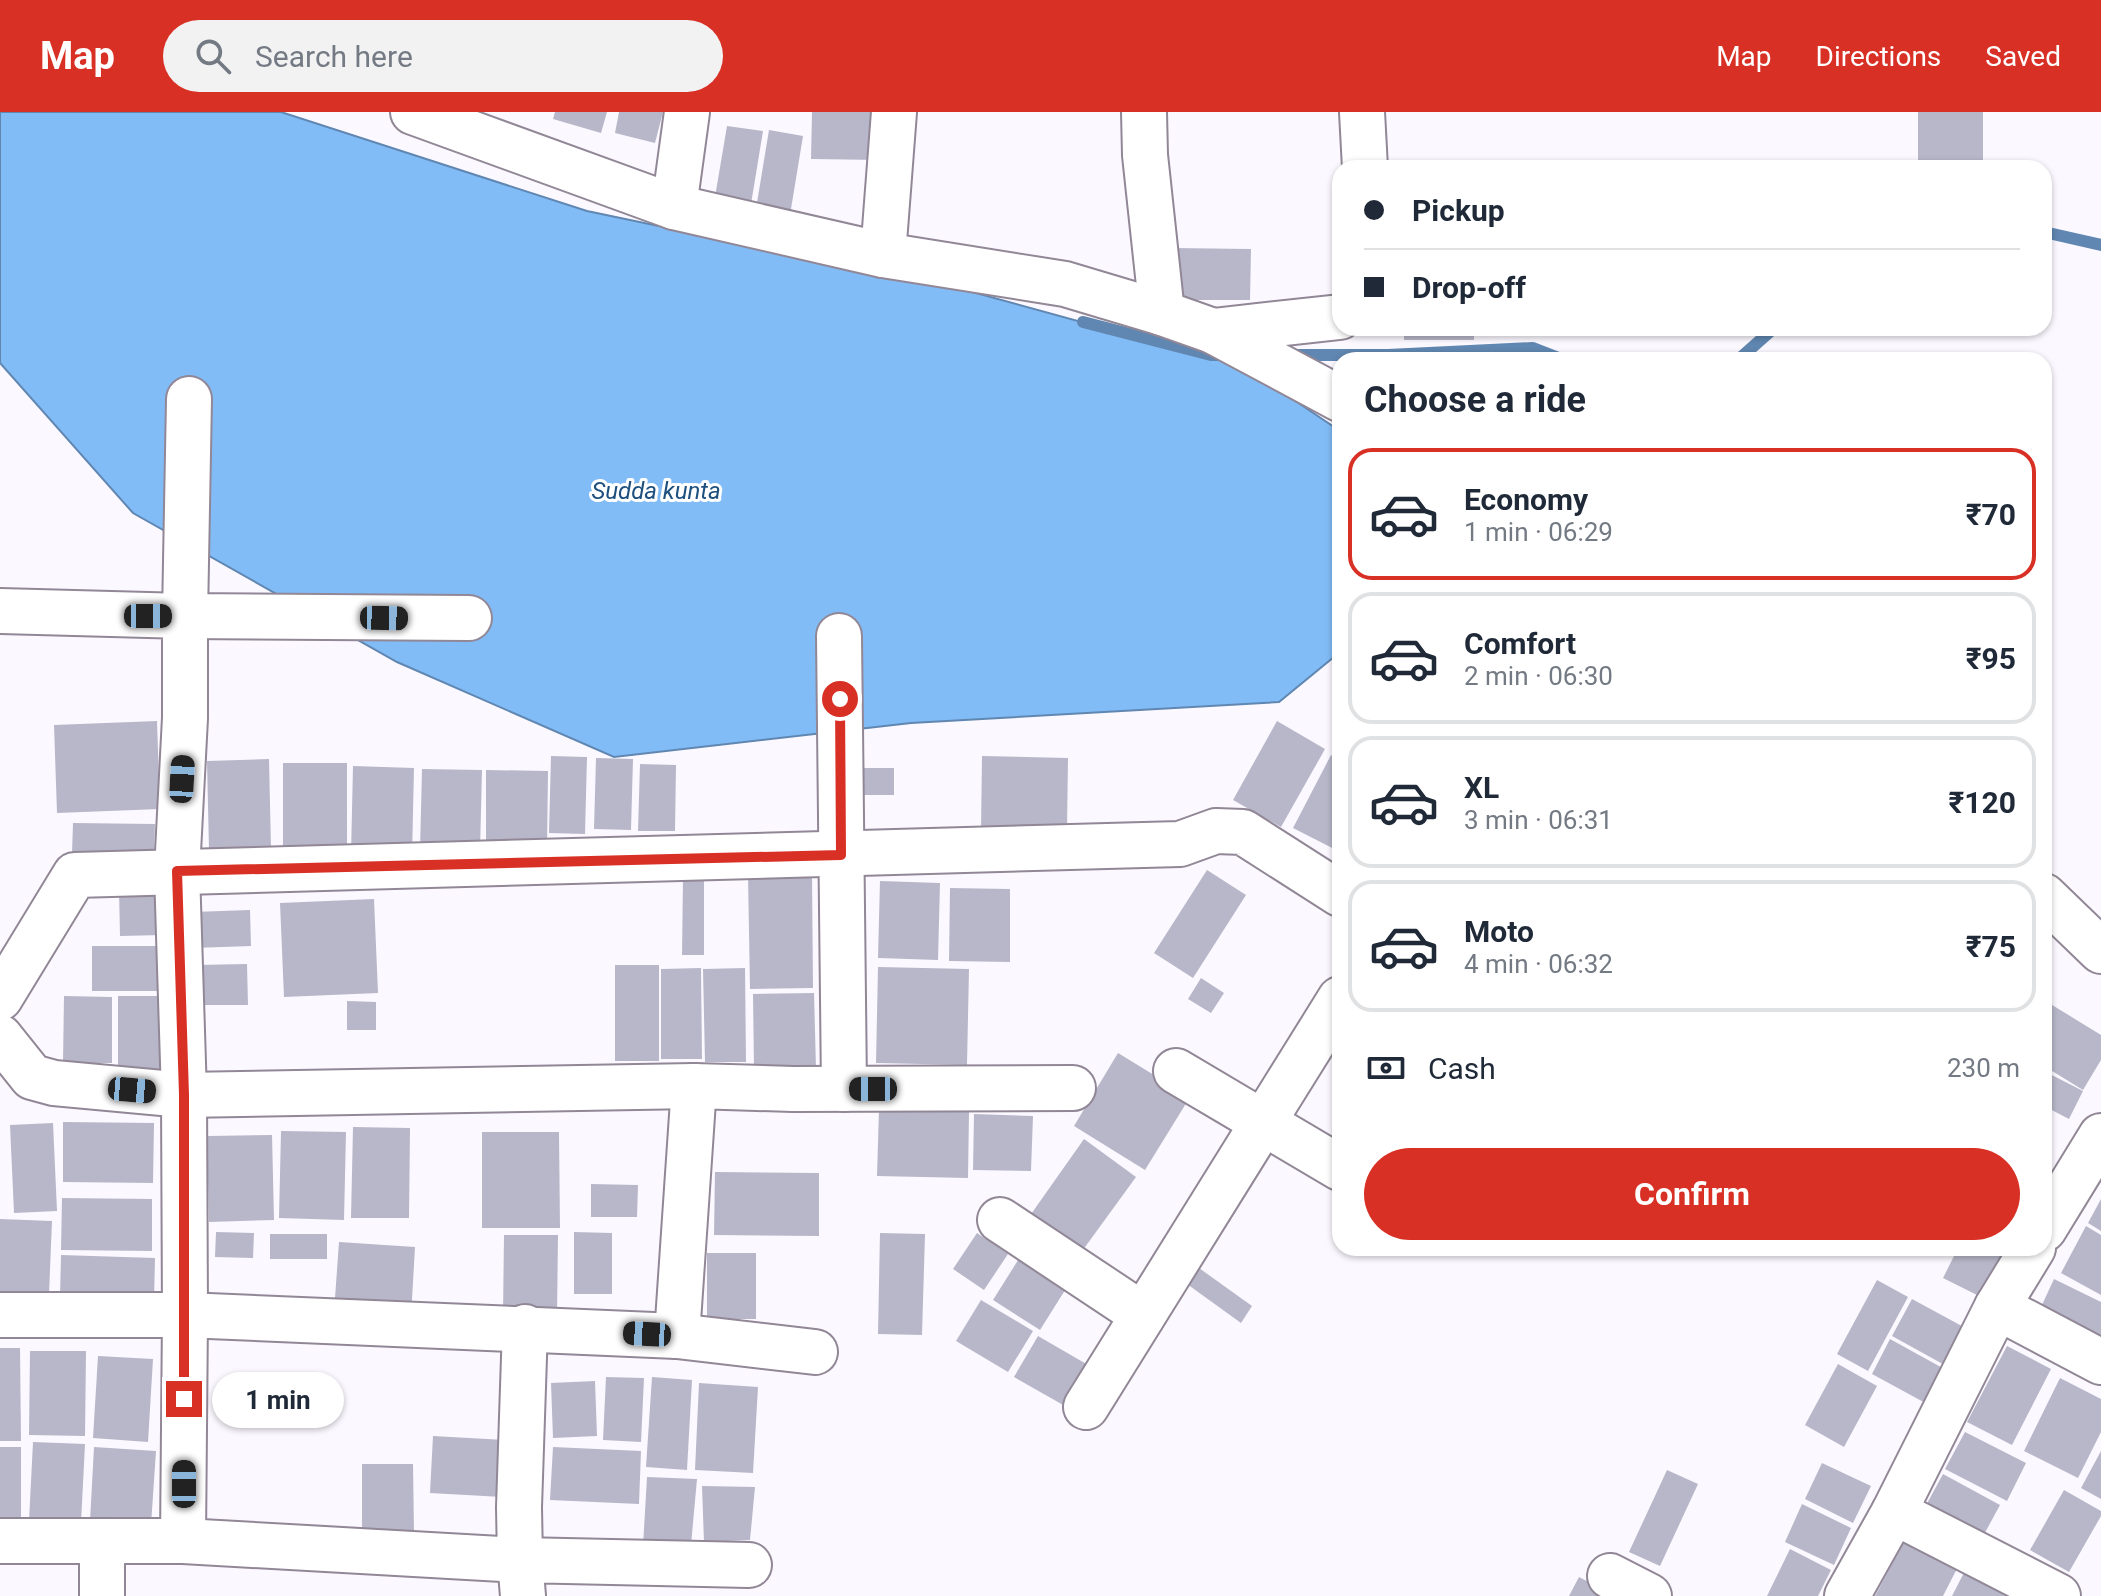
<!DOCTYPE html>
<meta charset="utf-8">
<style>
:root{--surface:#fff;--page:#f2f2f3;--text:#1f2937;--muted:#747a83;--line:#e0e1e3;--accent:#d93025}
body{margin:0;font-family:Roboto,sans-serif;background:var(--page);color:var(--text);height:100vh;display:flex;flex-direction:column;font-size:30px;white-space:nowrap}
*{box-sizing:border-box;margin:0}
p{font-size:26px;color:var(--muted)}
.icon{flex:none;width:44px;height:44px;fill:none;stroke:currentColor;stroke-width:2;stroke-linecap:round;stroke-linejoin:round}
.map{position:relative;flex:1;overflow:hidden}
.side{position:absolute;left:1332px;top:240px;width:720px;height:904px;display:flex;flex-direction:column;background:var(--surface);border-radius:24px;box-shadow:0 2px 6px #0004}
.side>*{flex:none}
.top-card{position:absolute;left:1332px;top:48px;width:720px;height:176px;border-radius:24px;box-shadow:0 2px 6px #0004;display:grid;align-content:center;height:176px;padding:0 32px;background:var(--surface)}
.end{position:absolute;width:36px;height:36px;margin:-18px;border:10px solid #d93025;background:#fff;box-shadow:0 0 0 4px #fff}
.from{border-radius:50%}
.bubble{position:absolute;height:56px;border-radius:28px;background:var(--surface);box-shadow:0 2px 6px #0004;font-size:26px;font-weight:700;line-height:56px;text-align:center}
.car{position:absolute;width:24px;height:48px;margin:-24px -12px;border-radius:10px;box-shadow:0 0 6px 2px #0007;background:linear-gradient(#222 24%,#8ab4d8 0 40%,#222 0 76%,#8ab4d8 0 86%,#222 0)}
.top-card b{display:flex;align-items:center;gap:28px;height:76px;font-size:30px}
.top-card b+b{border-top:2px solid var(--line)}
.top-card i{width:20px;height:20px;background:var(--text)}
ul{padding:0;list-style:none}
li{display:flex;align-items:center;gap:24px;height:132px;margin:0 16px 12px;padding:0 16px;border:4px solid var(--line);border-radius:24px}
li div{flex:1}
li b{display:block;font-size:30px}
li em{font-style:normal;font-weight:700}
li.on{border-color:var(--accent)}
li>.icon{width:72px;height:72px;stroke-width:1.5}
h2{padding:0 32px;font-size:36px;line-height:96px}
.pay{display:flex;align-items:center;gap:20px;height:88px;padding:0 32px;font-size:30px}
.pay p{margin-inline-start:auto}
.action{display:flex;gap:16px;margin-top:auto;padding:16px 32px}
.action a{flex:1;height:92px;border-radius:48px;background:var(--accent);color:#fff;font-size:32px;font-weight:700;line-height:92px;text-align:center}
header{display:flex;align-items:center;gap:48px;box-sizing:border-box;height:112px;padding:0 40px;background:var(--accent);color:#fff}
header strong{font-size:38px}
nav{display:flex;gap:44px;margin-inline-start:auto;font-size:28px}
.search{width:560px;height:72px;background:var(--page);display:flex;align-items:center;gap:20px;box-sizing:border-box;padding:0 28px;border-radius:44px;color:var(--muted);font-size:30px}
.map>svg:first-child{display:block}
.water{fill:#82bcf6;stroke:#6087b1;stroke-width:2}
.lines{fill:none;stroke-linecap:round;stroke-linejoin:round}
.stream{stroke:#6087b1;stroke-width:12}
.building{fill:#b7b7c9}
.minor-casing{stroke:#918796;stroke-width:48}
.minor{stroke:#fff;stroke-width:44}
.route{stroke:#d93025;stroke-width:10}
.labels{text-anchor:middle;dominant-baseline:central;stroke-width:6;stroke-linejoin:round;paint-order:stroke}
.water-label{font-size:24px;font-style:italic;fill:#1d507f;stroke:#fff}
</style>
<header>
<strong>Map</strong>
<div class="search"><svg class="icon" aria-label="search" viewBox="0 0 24 24"><circle cx="10" cy="10" r="6"/><path d="M15 15l6 6"/></svg>Search here</div>
<nav><a>Map</a><a>Directions</a><a>Saved</a></nav>
</header>
<div class="map">
<svg width="2101" height="1484" viewBox="0 0 2101 1484">
<rect width="100%" height="100%" fill="#fcf8ff"/>
<path class="water" d="M0 0H281L587 99 965 178 1245 255 1340 319V540L1279 590 911 611 614 645 397 550 133 401 0 251Z"/>
<g class="lines">
<g class="stream">
<path d="M2044 120 2101 133"/>
<path d="M1083 210 1211 243H1223"/>
<path d="M1289 243H1388L1533 236 1564 248"/>
<path d="M1738 248 1774 216"/>
</g>
</g>
<g class="building">
<path d="M555 0H607L601 21 553 7Z"/>
<path d="M619 0H663L655 31 615 21Z"/>
<path d="M812 0H880L879 48 811 47Z"/>
<rect x="1918" y="0" width="65" height="56"/>
<path d="M727 14 763 19 751 92 715 85Z"/>
<path d="M769 18 803 24 789 109 755 103Z"/>
<path d="M1173 136 1251 137 1250 188H1173Z"/>
<rect x="1404" y="216" width="70" height="12"/>
<path d="M157 609 160 697 57 701 54 613Z"/>
<path d="M1277 609 1325 637 1281 715 1233 688Z"/>
<path d="M1331 643 1340 648V740L1293 716Z"/>
<path d="M551 644 587 645 585 722 549 721Z"/>
<path d="M982 644 1068 646 1067 719 981 718Z"/>
<path d="M596 646 633 647 631 718 594 717Z"/>
<path d="M269 647 271 736 209 738 207 649Z"/>
<rect x="283" y="651" width="64" height="99"/>
<path d="M640 652 676 653 675 719H638Z"/>
<path d="M353 654 414 656 412 744 351 742Z"/>
<rect x="863" y="656" width="31" height="27"/>
<path d="M422 657 482 658 480 739 420 738Z"/>
<path d="M486 658 548 659 547 737H486Z"/>
<path d="M73 711 155 712 154 742 72 741Z"/>
<path d="M1207 758 1246 783 1193 866 1154 841Z"/>
<path d="M748 763H812L813 876 750 877Z"/>
<path d="M683 766H704V843H682Z"/>
<path d="M880 769 940 771 938 848 878 846Z"/>
<path d="M162 776 163 823 120 824 119 777Z"/>
<path d="M950 776 1010 777V850L949 849Z"/>
<path d="M374 787 378 881 284 885 280 791Z"/>
<path d="M250 798 251 834 193 836V800Z"/>
<rect x="92" y="834" width="69" height="45"/>
<path d="M247 852 248 893H197L196 853Z"/>
<rect x="615" y="853" width="44" height="96"/>
<path d="M878 855 969 857 967 953 876 951Z"/>
<path d="M701 856 702 947H661V857Z"/>
<path d="M745 856 746 950H705L703 857Z"/>
<path d="M1201 866 1224 881 1211 901 1188 887Z"/>
<path d="M814 881 816 956 754 957 753 882Z"/>
<path d="M64 884 112 885V951H63Z"/>
<rect x="118" y="884" width="47" height="75"/>
<path d="M2044 888 2101 923V948L2083 978 2044 954Z"/>
<path d="M347 889 376 890V918H347Z"/>
<path d="M1118 941 1190 985 1145 1058 1074 1014Z"/>
<path d="M2044 959 2083 979 2069 1007 2044 994Z"/>
<path d="M879 997 969 999 968 1066 877 1064Z"/>
<path d="M974 1002 1033 1004 1031 1059 973 1058Z"/>
<path d="M63 1010 154 1011 153 1071 63 1070Z"/>
<path d="M53 1011 57 1099 14 1101 10 1013Z"/>
<path d="M353 1015 410 1016 409 1106H351Z"/>
<path d="M281 1019 346 1020 344 1108 279 1106Z"/>
<path d="M482 1020H559L560 1116H482Z"/>
<path d="M272 1023 274 1108 209 1110 207 1024Z"/>
<path d="M1084 1027 1136 1065 1080 1142 1029 1105Z"/>
<path d="M715 1060 819 1061V1124L714 1123Z"/>
<path d="M591 1072 638 1073 637 1105H591Z"/>
<path d="M62 1086 152 1087V1139L61 1138Z"/>
<path d="M2101 1087V1119L2088 1111Z"/>
<path d="M0 1107 52 1109 49 1182 0 1180Z"/>
<path d="M2086 1114 2101 1123V1183L2061 1161Z"/>
<path d="M216 1120 254 1121 253 1146 215 1145Z"/>
<path d="M574 1120 612 1121V1182H574Z"/>
<path d="M880 1121 925 1122 922 1223 878 1222Z"/>
<path d="M977 1121 1008 1142 984 1178 953 1157Z"/>
<rect x="270" y="1122" width="57" height="25"/>
<path d="M504 1123H558L557 1203H503Z"/>
<path d="M339 1130 415 1135 411 1205 334 1200Z"/>
<path d="M1958 1136H1993L2011 1145 1989 1189 1943 1166Z"/>
<rect x="707" y="1141" width="49" height="66"/>
<path d="M61 1143 155 1146 154 1189 60 1185Z"/>
<path d="M1020 1145 1067 1175 1040 1218 993 1188Z"/>
<path d="M1199 1156 1252 1194 1241 1211 1187 1172Z"/>
<path d="M2054 1167 2101 1190V1240L2035 1208Z"/>
<path d="M1877 1168 1908 1185 1868 1259 1837 1242Z"/>
<path d="M1912 1187 1971 1219 1950 1256 1892 1224Z"/>
<path d="M981 1188 1033 1219 1008 1260 956 1229Z"/>
<path d="M1038 1224 1095 1257 1072 1298 1014 1265Z"/>
<path d="M1890 1227 1948 1259 1929 1293 1872 1262Z"/>
<path d="M2007 1234 2051 1257 2012 1333 1967 1310Z"/>
<path d="M0 1236H20L21 1329H0Z"/>
<path d="M30 1239H86L85 1324 29 1323Z"/>
<path d="M98 1244 153 1247 148 1330 93 1326Z"/>
<path d="M1838 1252 1877 1274 1844 1335 1805 1313Z"/>
<path d="M606 1265 644 1266 641 1330 603 1328Z"/>
<path d="M652 1265 692 1268 687 1358 646 1355Z"/>
<path d="M2060 1266 2101 1287V1320L2078 1366 2024 1339Z"/>
<path d="M595 1269 597 1324 553 1326 551 1271Z"/>
<path d="M699 1271 758 1275 753 1361 695 1358Z"/>
<path d="M1965 1320 2026 1351 2007 1389 1945 1357Z"/>
<path d="M433 1324 505 1328 502 1385 430 1381Z"/>
<path d="M33 1330 85 1332 81 1411 29 1409Z"/>
<rect x="0" y="1335" width="21" height="79"/>
<path d="M94 1335 156 1339 151 1413 90 1409Z"/>
<path d="M553 1335 641 1339 639 1392 550 1388Z"/>
<path d="M2101 1339V1387L2081 1376Z"/>
<path d="M1822 1351 1871 1374 1853 1411 1805 1387Z"/>
<path d="M362 1352H413L414 1419H362Z"/>
<path d="M1667 1358 1698 1372 1660 1454 1629 1440Z"/>
<path d="M1943 1362 2000 1393 1981 1428 1924 1397Z"/>
<path d="M647 1365 697 1367 691 1433 643 1434Z"/>
<path d="M702 1374 755 1375 750 1428 704 1430Z"/>
<path d="M2064 1378 2101 1399V1404L2069 1460 2030 1438Z"/>
<path d="M1802 1392 1851 1416 1834 1453 1785 1430Z"/>
<path d="M1912 1415 1964 1443 1943 1484H1875Z"/>
<path d="M1790 1437 1831 1458 1818 1484H1767Z"/>
<path d="M1970 1449 2025 1484H1952Z"/>
<path d="M1579 1465 1615 1484H1569Z"/>
</g>
<g class="lines">
<g class="minor-casing">
<g id="minor">
<path d="M413 0 674 95 883 143 1065 172 1162 201"/>
<path d="M1144 0 1145 43 1162 201 1213 219 1340 287"/>
<path d="M1362 0 1365 56"/>
<path d="M674 95 687 0"/>
<path d="M883 143 894 0"/>
<path d="M1213 219 1340 205"/>
<path d="M189 287 185 504 469 506"/>
<path d="M0 499 185 504V606L177 759 184 983 185 1203 677 1224 815 1240"/>
<path d="M839 524 844 977"/>
<path d="M2044 784 2101 839"/>
<path d="M0 886 75 763 1180 732 1216 719 1243 720 1340 782"/>
<path d="M0 925 32 965 54 971 184 983 694 974 793 977 1073 976"/>
<path d="M1176 959 1340 1056"/>
<path d="M1000 1108 1143 1203"/>
<path d="M2044 1117 2101 1024"/>
<path d="M1997 1195 2033 1136"/>
<path d="M0 1203H185L183 1429"/>
<path d="M677 1224 694 974"/>
<path d="M1086 1295 1340 887"/>
<path d="M1894 1400 2058 1484"/>
<path d="M0 1429H183L520 1448 519 1395 525 1215"/>
<path d="M1610 1464 1649 1484"/>
<path d="M102 1484V1429"/>
<path d="M523 1484 520 1448 749 1453"/>
<path d="M1847 1484 1894 1400 1997 1195 2101 1250"/>
</g>
</g>
<use href="#minor" class="minor"/>
</g>
<g class="lines">
<path class="route" d="M184 1287V983L177 759 841 743 840 587"/>
</g>
<g class="labels">
<g class="water-label">
<text x="656" y="379">Sudda kunta</text>
</g>
</g>
</svg>
<i class="end from" style="left:840px;top:587px"></i>
<i class="end" style="left:184px;top:1287px"></i>
<div class="bubble" style="left:212px;top:1260px;width:132px">1 min</div>
<i class="car" style="left:148px;top:504px;rotate:90deg"></i>
<i class="car" style="left:384px;top:506px;rotate:91deg"></i>
<i class="car" style="left:182px;top:667px;rotate:3deg"></i>
<i class="car" style="left:873px;top:977px;rotate:270deg"></i>
<i class="car" style="left:132px;top:978px;rotate:95deg"></i>
<i class="car" style="left:647px;top:1222px;rotate:273deg"></i>
<i class="car" style="left:184px;top:1372px;rotate:0deg"></i>
<div class="top-card">
<b><i class="from"></i>Pickup</b>
<b><i></i>Drop-off</b>
</div>
<section class="side">
<h2>Choose a ride</h2>
<ul>
<li class="on"><svg class="icon" aria-label="car" viewBox="0 0 24 24"><path d="M5 17H2v-5l4-1 3-4h7l3 4 3 1v5h-3M9 17h6M6 11h13"/><circle cx="7" cy="17" r="2"/><circle cx="17" cy="17" r="2"/></svg><div><b>Economy</b><p>1 min · 06:29</p></div><em>₹70</em></li>
<li><svg class="icon" aria-label="car" viewBox="0 0 24 24"><path d="M5 17H2v-5l4-1 3-4h7l3 4 3 1v5h-3M9 17h6M6 11h13"/><circle cx="7" cy="17" r="2"/><circle cx="17" cy="17" r="2"/></svg><div><b>Comfort</b><p>2 min · 06:30</p></div><em>₹95</em></li>
<li><svg class="icon" aria-label="car" viewBox="0 0 24 24"><path d="M5 17H2v-5l4-1 3-4h7l3 4 3 1v5h-3M9 17h6M6 11h13"/><circle cx="7" cy="17" r="2"/><circle cx="17" cy="17" r="2"/></svg><div><b>XL</b><p>3 min · 06:31</p></div><em>₹120</em></li>
<li><svg class="icon" aria-label="car" viewBox="0 0 24 24"><path d="M5 17H2v-5l4-1 3-4h7l3 4 3 1v5h-3M9 17h6M6 11h13"/><circle cx="7" cy="17" r="2"/><circle cx="17" cy="17" r="2"/></svg><div><b>Moto</b><p>4 min · 06:32</p></div><em>₹75</em></li>
</ul>
<div class="pay"><svg class="icon" aria-label="cash" viewBox="0 0 24 24"><path d="M3 7h18v10H3z"/><circle cx="12" cy="12" r="2"/></svg>Cash<p>230 m</p></div>
<div class="action"><a>Confirm</a></div>
</section>
</div>
